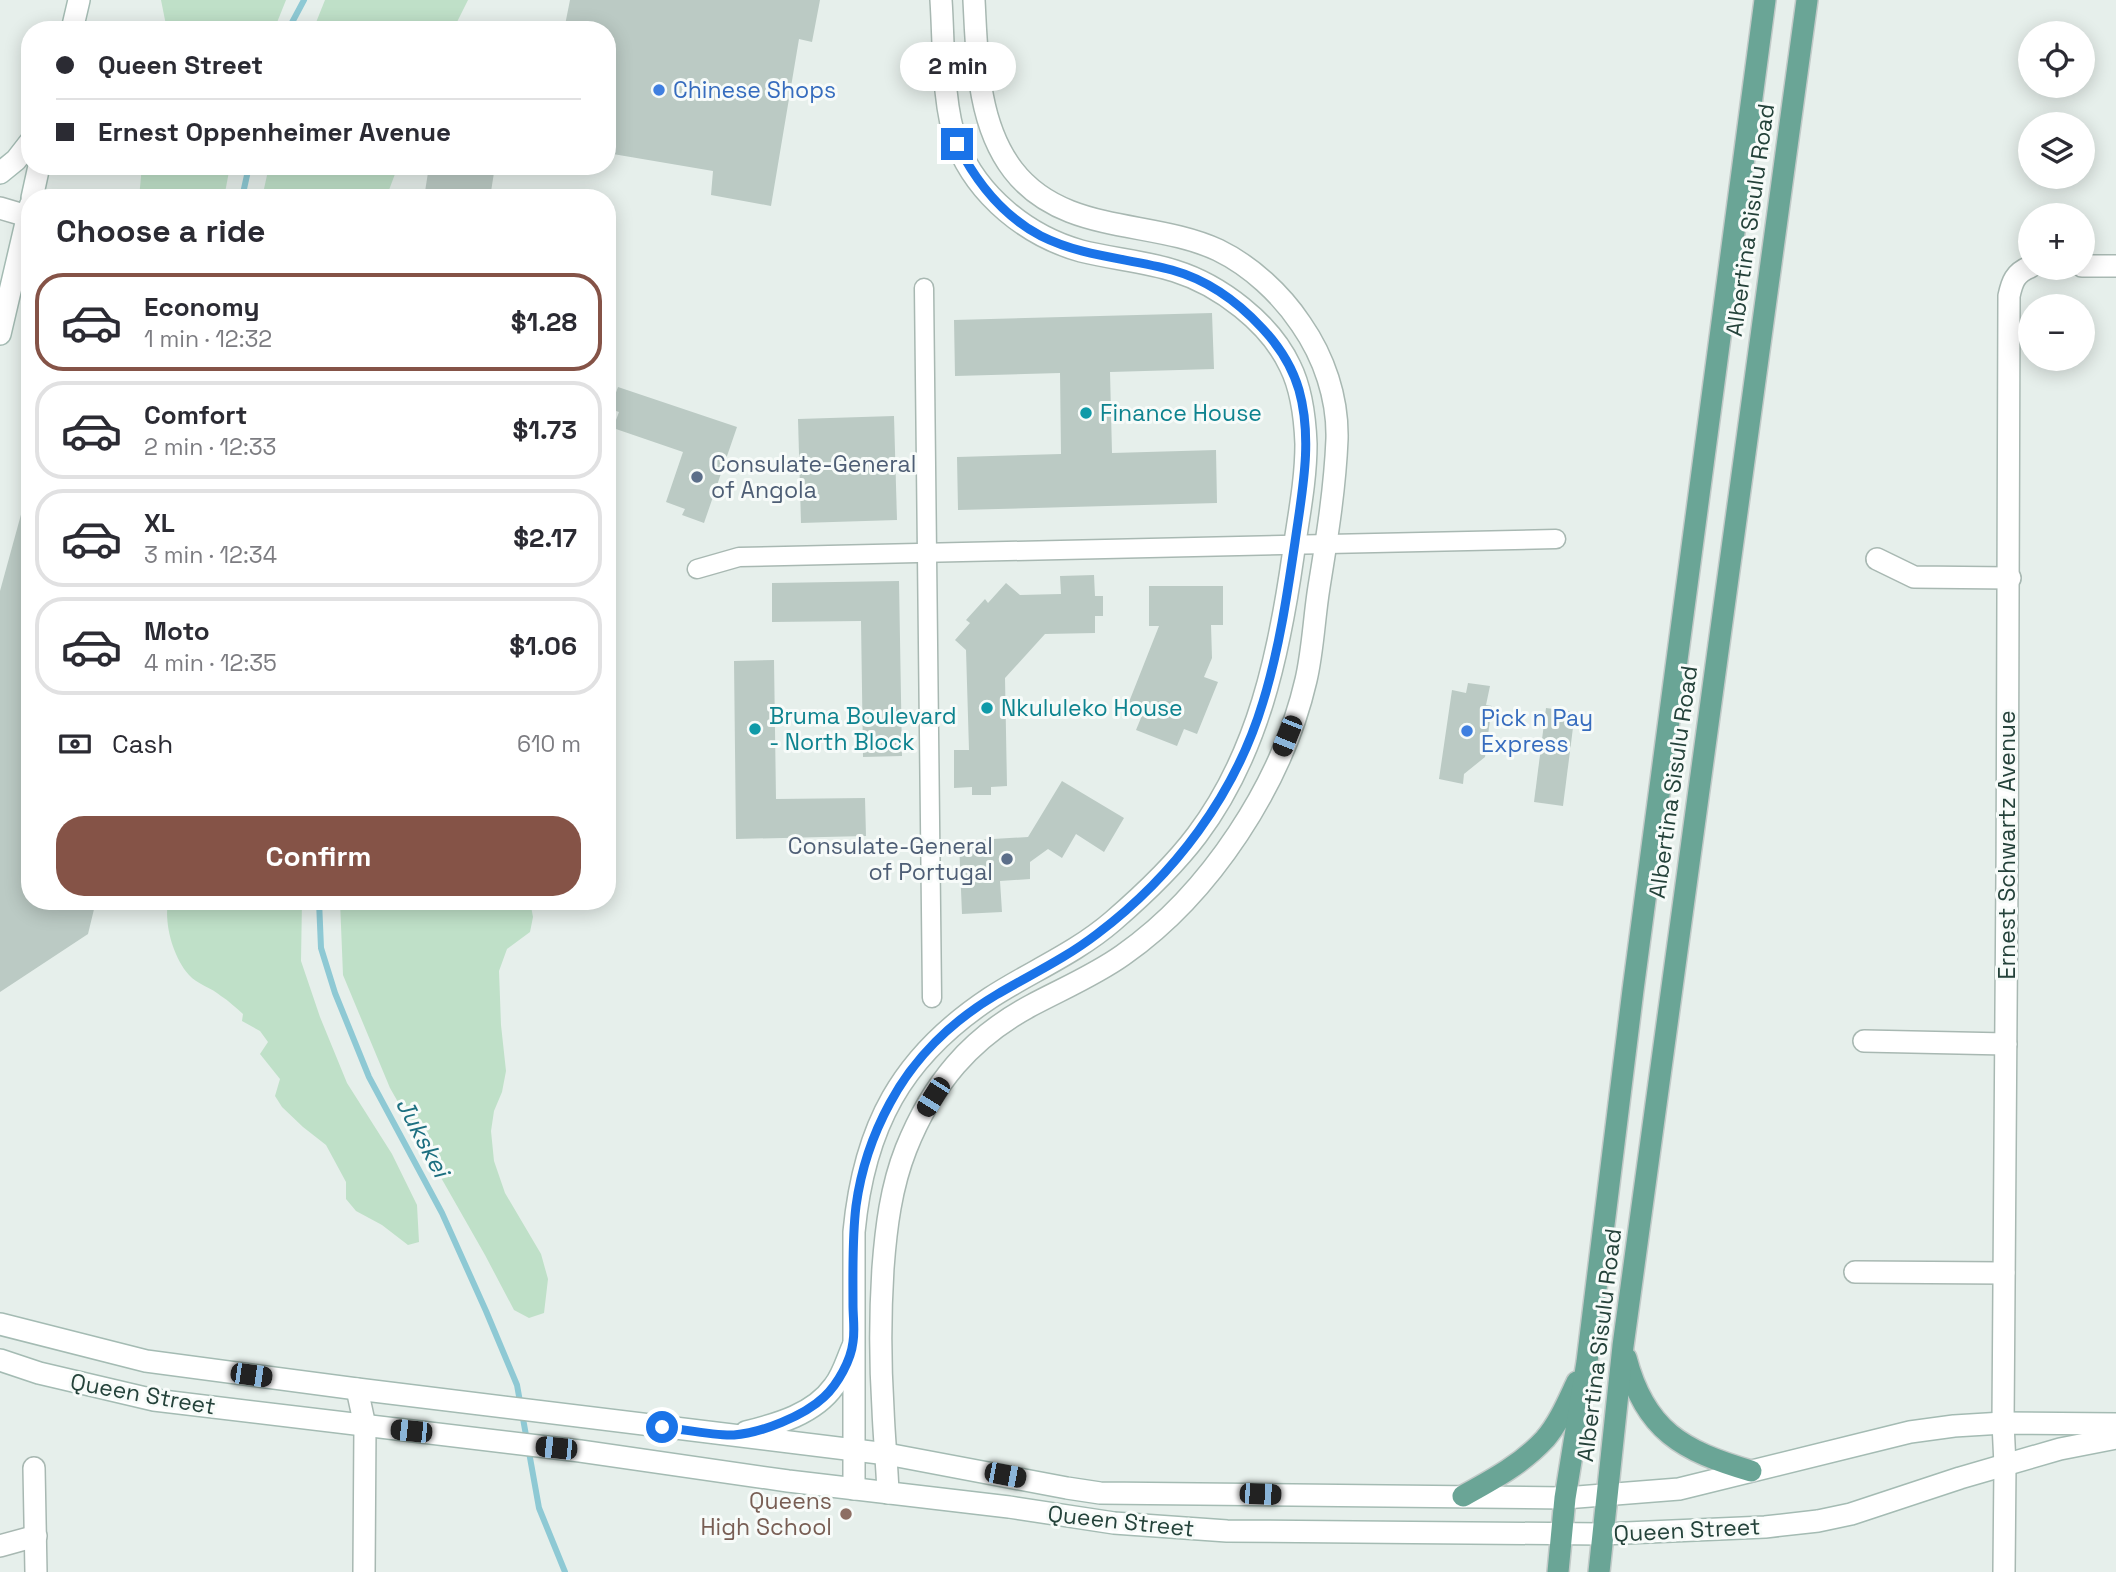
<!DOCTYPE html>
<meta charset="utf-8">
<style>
:root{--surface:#fff;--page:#f7f7f7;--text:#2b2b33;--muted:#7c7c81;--line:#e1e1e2;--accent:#855347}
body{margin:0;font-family:"Space Grotesk",sans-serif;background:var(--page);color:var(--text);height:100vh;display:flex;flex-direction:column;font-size:26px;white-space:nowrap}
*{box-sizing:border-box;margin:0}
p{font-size:23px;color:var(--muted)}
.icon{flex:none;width:38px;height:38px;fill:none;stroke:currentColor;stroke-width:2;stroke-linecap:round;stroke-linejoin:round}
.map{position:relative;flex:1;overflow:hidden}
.drawer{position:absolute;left:21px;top:189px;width:595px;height:721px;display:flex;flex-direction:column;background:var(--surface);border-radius:28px;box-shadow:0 4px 18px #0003}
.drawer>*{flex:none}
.top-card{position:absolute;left:21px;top:21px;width:595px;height:154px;border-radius:28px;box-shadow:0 4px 18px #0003;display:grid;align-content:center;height:154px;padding:0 35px;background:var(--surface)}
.controls{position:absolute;left:2018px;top:21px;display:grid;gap:14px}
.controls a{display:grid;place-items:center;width:77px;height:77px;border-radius:50%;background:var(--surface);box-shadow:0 4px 18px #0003;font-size:35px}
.end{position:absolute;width:32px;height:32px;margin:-16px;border:9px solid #1a73e8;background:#fff;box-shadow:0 0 0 4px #fff}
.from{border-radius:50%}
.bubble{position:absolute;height:49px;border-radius:24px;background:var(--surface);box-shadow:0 4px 18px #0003;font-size:23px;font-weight:600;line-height:49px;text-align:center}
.car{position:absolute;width:21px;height:42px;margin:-21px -10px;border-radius:9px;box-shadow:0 0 5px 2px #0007;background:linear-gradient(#222 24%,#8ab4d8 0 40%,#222 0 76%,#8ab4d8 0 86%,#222 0)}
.top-card b{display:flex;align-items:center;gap:24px;height:66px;font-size:26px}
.top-card b+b{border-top:2px solid var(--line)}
.top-card i{width:18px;height:18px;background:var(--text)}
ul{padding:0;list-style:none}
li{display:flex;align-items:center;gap:21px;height:98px;margin:0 14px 10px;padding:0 21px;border:4px solid var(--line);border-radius:28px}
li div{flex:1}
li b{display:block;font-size:26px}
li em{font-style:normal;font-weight:600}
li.on{border-color:var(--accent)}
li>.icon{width:63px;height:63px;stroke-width:1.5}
h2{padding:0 35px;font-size:32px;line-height:84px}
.pay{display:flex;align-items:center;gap:18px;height:77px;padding:0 35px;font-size:26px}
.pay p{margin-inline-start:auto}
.primary-button{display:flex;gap:14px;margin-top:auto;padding:14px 35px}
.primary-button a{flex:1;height:80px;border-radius:28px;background:var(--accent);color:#fff;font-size:28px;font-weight:600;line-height:80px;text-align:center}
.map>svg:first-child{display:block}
.green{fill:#bfe0c8}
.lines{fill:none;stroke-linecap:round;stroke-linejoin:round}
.stream{stroke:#8ec9d4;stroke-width:6}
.building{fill:#bbcac4}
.pedestrian-casing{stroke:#a8b8b2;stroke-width:21}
.minor-casing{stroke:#a8b8b2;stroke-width:24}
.secondary-casing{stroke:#a4bbb3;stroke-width:24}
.primary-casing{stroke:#c2cac8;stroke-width:24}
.pedestrian{stroke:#fff;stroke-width:18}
.minor{stroke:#fff;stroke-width:21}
.secondary{stroke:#fff;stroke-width:21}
.primary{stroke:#6aa596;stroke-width:21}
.route{stroke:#1a73e8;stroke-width:9}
.shop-dot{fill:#3f7fe0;stroke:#f7fbf9;stroke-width:2.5}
.culture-dot{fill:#0f9aa8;stroke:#f7fbf9;stroke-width:2.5}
.service-dot{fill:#5c6f8a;stroke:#f7fbf9;stroke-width:2.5}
.education-dot{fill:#8d6e63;stroke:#f7fbf9;stroke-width:2.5}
.labels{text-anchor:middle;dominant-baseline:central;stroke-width:6;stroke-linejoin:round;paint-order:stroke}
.shop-label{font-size:23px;fill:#366cbe;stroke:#f7fbf9;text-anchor:start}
.street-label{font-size:23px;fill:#24423a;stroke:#f7fbf9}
.culture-label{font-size:23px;fill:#0d838f;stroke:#f7fbf9;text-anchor:start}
.service-label{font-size:23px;fill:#4e5e75;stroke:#f7fbf9;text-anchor:start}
.education-label{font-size:23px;fill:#785e54;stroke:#f7fbf9;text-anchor:end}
.water-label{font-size:24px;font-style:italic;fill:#1c6f80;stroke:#f7fbf9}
</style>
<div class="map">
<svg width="2116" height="1572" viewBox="0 0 2116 1572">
<rect width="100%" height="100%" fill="#e6efeb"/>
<g class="green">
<path d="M161 0H286L274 30H167Z"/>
<path d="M325 0H468L453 30H313Z"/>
<path d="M142 166H230L224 198H139Z"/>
<path d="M269 166H398L386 198H262Z"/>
<path d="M168 901H302L301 961 320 1017 347 1083 392 1154 417 1205 419 1242 408 1245 382 1225 356 1211 346 1199V1182L326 1145 303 1127 282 1107 275 1096 280 1079 260 1054 268 1042 260 1031 242 1021 243 1014C236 1008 229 1001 221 996 212 988 197 984 189 975 173 957 164 924 168 901Z"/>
<path d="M340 901H530L533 917 530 932 507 949 499 971 501 1025 506 1071 502 1092 494 1111 491 1131 494 1161 505 1193 541 1254 548 1279 544 1313 529 1318 514 1310 485 1255 390 1088 343 975Z"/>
</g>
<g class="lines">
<g class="stream">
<path d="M288 30 304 0"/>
<path d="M242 198 249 166"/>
<path d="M319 901 321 948 335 993 369 1077 442 1213 486 1311 517 1385 539 1508 565 1572"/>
</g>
</g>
<g class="building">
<path d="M570 0H820L812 42 799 39 771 206 711 195 713 171 607 153V30H564Z"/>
<path d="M429 166H495L490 198H424Z"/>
<path d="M1212 313 1214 369 1110 372 1112 453 1216 450 1217 503 958 510 957 457 1061 454 1060 373 955 376 954 320Z"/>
<path d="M618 387 737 427 704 523 682 515 685 509 666 502 683 452 613 428 619 412 610 409Z"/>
<path d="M894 416 897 520 801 523 798 419Z"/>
<path d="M25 500H30V901H96L88 934 0 992V591Z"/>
<path d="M1094 575 1095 596H1103V616H1095V633L1045 634 1005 678 1007 786 991 787V795H972V787L954 788V750H969L966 650 955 640 970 623 966 620 985 599 988 603 1006 583 1020 595 1061 594 1060 576Z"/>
<path d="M899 581 902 756 863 757 861 621 772 622V583Z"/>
<path d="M1149 586H1223V625H1211L1212 658 1204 677 1218 682 1197 734 1184 729 1177 746 1136 730 1143 713 1127 707 1159 626H1149Z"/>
<path d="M774 660 776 799 865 798 866 836 736 839 734 661Z"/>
<path d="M1468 683 1490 686 1486 705 1492 706 1485 757 1464 774 1463 784 1439 779 1452 690 1466 693Z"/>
<path d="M1546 708 1575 712 1563 806 1534 802Z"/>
<path d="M1062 781 1124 818 1104 852 1076 834 1062 858 1048 849 1030 862V879L1000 881 1002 912 962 914 959 841 1028 837Z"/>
</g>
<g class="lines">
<g class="pedestrian-casing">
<g id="pedestrian">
<path d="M924 288 932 998"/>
<path d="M697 569 739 557 1556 539"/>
</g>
</g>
<g class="minor-casing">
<g id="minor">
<path d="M0 208 27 216"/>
<path d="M2082 266H2116"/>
<path d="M1877 559 1914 577 2010 578"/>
<path d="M1864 1041 2006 1044"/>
<path d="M1855 1272 2004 1273"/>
<path d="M357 1389 365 1426 364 1572"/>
<path d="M34 1468 36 1572"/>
<path d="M854 1489V1232C864 1127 901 1057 990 998 1030 972 1076 953 1113 921 1143 895 1173 867 1197 835 1258 754 1279 654 1293 556 1298 519 1306 482 1306 444 1305 418 1302 390 1290 366 1270 323 1220 285 1175 271 1145 261 1112 259 1081 251 1027 236 978 196 957 144 942 104 944 43 941 0"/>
<path d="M888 1493C887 1464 884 1437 883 1409 880 1362 880 1315 883 1268 886 1228 891 1187 906 1149 932 1084 970 1038 1032 1005 1062 989 1095 975 1123 955 1210 894 1282 784 1306 680 1313 650 1314 618 1319 587 1327 538 1335 488 1337 439 1338 398 1324 357 1301 324 1281 294 1251 266 1218 250 1151 219 1063 235 1013 170 977 123 977 57 974 0"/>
<path d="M0 1546 36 1536"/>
<path d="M2004 1572 2005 1465 2003 1423C2005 1047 2010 672 2009 296 2012 282 2015 273 2030 267"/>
</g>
</g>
<g class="secondary-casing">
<g id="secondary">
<path d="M72 30 79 0"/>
<path d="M0 173 16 160 30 142"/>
<path d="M32 198 39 166"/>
<path d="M0 334 30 206"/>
<path d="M0 1324 146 1361 357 1389 887 1454 1067 1488 1100 1493 1565 1498 1679 1489 1910 1432 1954 1426 2003 1423 2116 1424"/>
<path d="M0 1360 39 1373 154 1400 580 1451 788 1481 1009 1507 1114 1523 1227 1531 1603 1534 1765 1527 1818 1521 1851 1514 1960 1478 2060 1449 2116 1438"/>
<path d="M746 1432C778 1424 814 1414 834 1386 843 1375 847 1359 853 1346"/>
</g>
</g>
<g class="primary-casing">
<g id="primary">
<path d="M1626 1358C1645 1431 1683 1451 1751 1471"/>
<path d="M1463 1496C1492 1480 1522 1464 1545 1439 1559 1423 1568 1401 1577 1382"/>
<path d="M1558 1572 1565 1498 1587 1362 1633 990 1765 0"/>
<path d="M1599 1572 1623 1346 1807 0"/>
</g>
</g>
<use href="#pedestrian" class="pedestrian"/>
<use href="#minor" class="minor"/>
<use href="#secondary" class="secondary"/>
<use href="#primary" class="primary"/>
</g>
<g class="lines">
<path class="route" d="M662 1427C683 1429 713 1436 734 1435 761 1433 804 1416 824 1397 838 1384 851 1360 853 1342 855 1330 853 1317 853 1305 853 1272 852 1239 856 1206 861 1169 872 1136 890 1103 914 1058 952 1021 996 995 1030 975 1066 958 1097 934 1174 876 1235 795 1263 702 1279 650 1287 596 1295 542 1302 492 1313 440 1299 390 1292 366 1279 346 1262 328 1237 301 1208 280 1172 270 1128 258 1083 257 1041 236 1003 216 976 182 957 144"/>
</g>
<g class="shop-dot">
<circle cx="659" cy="90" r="7"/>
<circle cx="1467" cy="731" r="7"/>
</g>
<g class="culture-dot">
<circle cx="1086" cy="413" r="7"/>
<circle cx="987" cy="708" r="7"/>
<circle cx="755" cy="729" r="7"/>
</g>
<g class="service-dot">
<circle cx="697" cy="477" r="7"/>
<circle cx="1007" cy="859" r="7"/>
</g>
<circle class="education-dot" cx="846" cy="1514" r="7"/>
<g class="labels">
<g class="shop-label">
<text x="673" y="90">Chinese Shops</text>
<text x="1481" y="718">Pick n Pay<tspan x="1481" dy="26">Express</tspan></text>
</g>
<g class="street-label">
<text transform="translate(1750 220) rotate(-82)">Albertina Sisulu Road</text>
<text transform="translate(1673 782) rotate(-82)">Albertina Sisulu Road</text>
<text transform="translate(2007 845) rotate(-90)">Ernest Schwartz Avenue</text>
<text transform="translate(1599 1345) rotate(-83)">Albertina Sisulu Road</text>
<text transform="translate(143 1394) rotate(10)">Queen Street</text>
<text transform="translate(1121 1521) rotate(6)">Queen Street</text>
<text transform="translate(1687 1530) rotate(-3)">Queen Street</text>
</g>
<g class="culture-label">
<text x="1100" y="413">Finance House</text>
<text x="1001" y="708">Nkululeko House</text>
<text x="769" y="716">Bruma Boulevard<tspan x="769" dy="26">- North Block</tspan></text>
</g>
<g class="service-label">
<text x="711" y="464">Consulate-General<tspan x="711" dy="26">of Angola</tspan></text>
<text x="993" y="846" text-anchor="end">Consulate-General<tspan x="993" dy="26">of Portugal</tspan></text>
</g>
<g class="education-label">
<text x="832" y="1501">Queens<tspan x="832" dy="26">High School</tspan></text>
</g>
<g class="water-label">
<text transform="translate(423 1137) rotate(62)">Jukskei</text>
</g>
</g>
</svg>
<div class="controls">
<a><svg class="icon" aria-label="locate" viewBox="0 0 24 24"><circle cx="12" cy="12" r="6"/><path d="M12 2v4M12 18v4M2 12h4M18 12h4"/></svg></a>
<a><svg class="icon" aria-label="layers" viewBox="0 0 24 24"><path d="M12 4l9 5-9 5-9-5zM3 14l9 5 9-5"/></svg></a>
<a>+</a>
<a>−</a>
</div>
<i class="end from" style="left:662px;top:1427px"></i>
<i class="end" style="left:957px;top:144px"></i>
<div class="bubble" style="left:900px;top:42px;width:116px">2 min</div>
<i class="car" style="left:1287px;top:736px;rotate:202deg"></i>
<i class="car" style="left:933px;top:1097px;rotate:212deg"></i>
<i class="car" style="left:251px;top:1375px;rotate:98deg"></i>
<i class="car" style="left:411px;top:1431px;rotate:276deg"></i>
<i class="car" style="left:556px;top:1448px;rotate:276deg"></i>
<i class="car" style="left:1005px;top:1475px;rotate:101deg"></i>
<i class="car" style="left:1260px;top:1494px;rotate:92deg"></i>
<div class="top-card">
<b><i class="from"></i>Queen Street</b>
<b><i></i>Ernest Oppenheimer Avenue</b>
</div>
<section class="drawer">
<h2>Choose a ride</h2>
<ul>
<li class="on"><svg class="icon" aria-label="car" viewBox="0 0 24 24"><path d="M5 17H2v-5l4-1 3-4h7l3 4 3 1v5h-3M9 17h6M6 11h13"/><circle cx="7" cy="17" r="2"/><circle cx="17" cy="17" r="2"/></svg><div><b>Economy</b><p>1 min · 12:32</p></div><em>$1.28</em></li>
<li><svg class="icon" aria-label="car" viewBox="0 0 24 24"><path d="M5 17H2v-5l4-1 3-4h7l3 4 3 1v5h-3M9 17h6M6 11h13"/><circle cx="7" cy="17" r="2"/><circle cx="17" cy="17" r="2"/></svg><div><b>Comfort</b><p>2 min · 12:33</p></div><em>$1.73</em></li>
<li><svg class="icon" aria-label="car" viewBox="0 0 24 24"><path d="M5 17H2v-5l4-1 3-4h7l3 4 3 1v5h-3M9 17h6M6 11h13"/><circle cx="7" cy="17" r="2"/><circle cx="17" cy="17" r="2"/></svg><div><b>XL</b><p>3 min · 12:34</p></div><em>$2.17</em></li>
<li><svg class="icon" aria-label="car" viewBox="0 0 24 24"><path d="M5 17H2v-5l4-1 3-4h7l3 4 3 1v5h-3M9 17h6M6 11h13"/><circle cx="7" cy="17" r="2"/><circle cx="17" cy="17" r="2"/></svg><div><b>Moto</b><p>4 min · 12:35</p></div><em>$1.06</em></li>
</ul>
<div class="pay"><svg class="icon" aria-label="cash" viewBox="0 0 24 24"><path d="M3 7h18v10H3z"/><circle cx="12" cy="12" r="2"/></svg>Cash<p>610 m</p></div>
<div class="primary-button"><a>Confirm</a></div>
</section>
</div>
